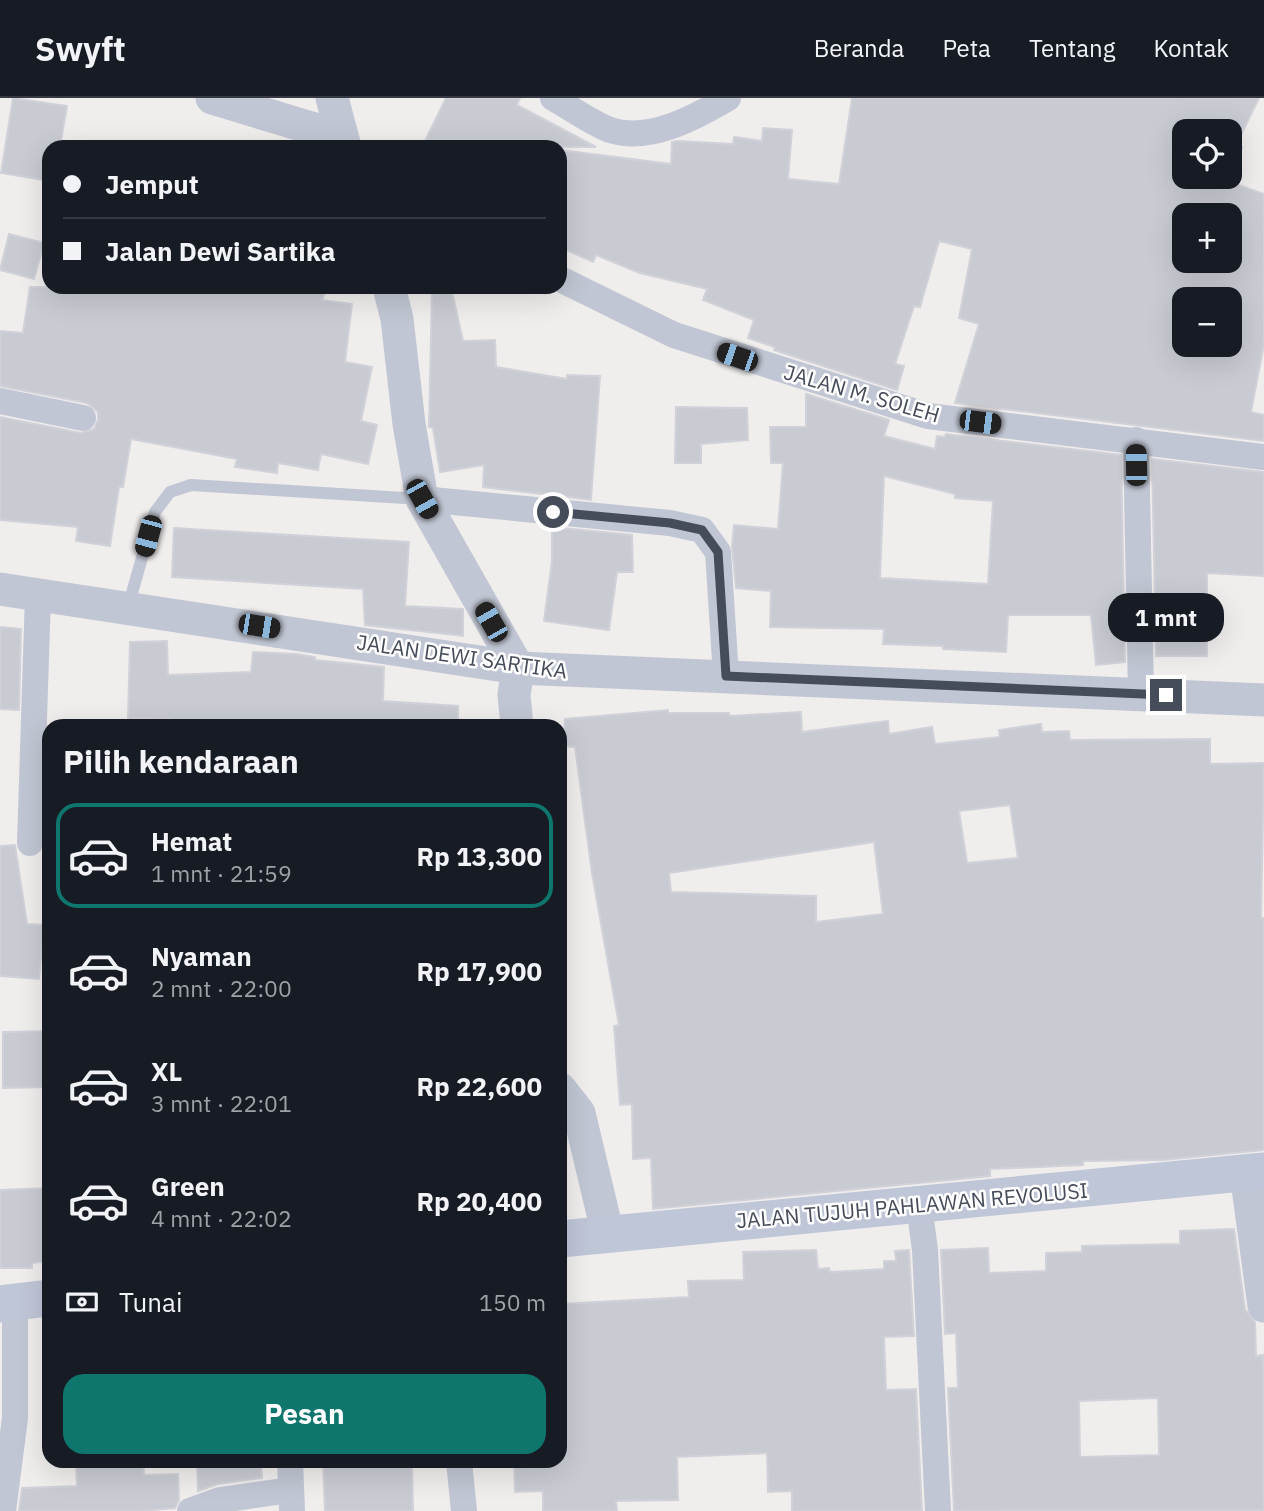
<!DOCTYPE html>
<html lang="id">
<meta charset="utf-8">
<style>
:root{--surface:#171b24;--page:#242831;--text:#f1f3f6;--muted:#9ea1a6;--line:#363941;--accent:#0f766e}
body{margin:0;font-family:"IBM Plex Sans",sans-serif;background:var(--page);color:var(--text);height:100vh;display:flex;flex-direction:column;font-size:26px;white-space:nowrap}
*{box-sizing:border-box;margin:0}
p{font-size:23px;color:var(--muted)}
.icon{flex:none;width:38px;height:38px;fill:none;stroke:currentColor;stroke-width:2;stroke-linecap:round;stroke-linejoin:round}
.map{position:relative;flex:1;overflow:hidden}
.panel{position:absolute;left:42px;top:621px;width:525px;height:749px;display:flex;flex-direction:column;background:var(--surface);border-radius:21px;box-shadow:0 7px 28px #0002}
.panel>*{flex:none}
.guide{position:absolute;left:42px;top:42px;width:525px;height:154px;border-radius:21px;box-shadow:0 7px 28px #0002;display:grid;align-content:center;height:154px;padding:0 21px;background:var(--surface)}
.tools{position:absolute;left:1172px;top:21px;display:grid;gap:14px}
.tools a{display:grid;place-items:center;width:70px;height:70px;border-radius:14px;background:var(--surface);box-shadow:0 7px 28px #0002;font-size:35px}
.end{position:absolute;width:32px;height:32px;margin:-16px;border:9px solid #454d5a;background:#fff;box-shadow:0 0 0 4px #fff}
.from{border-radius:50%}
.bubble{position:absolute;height:49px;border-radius:21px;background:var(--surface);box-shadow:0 7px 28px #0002;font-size:23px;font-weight:700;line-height:49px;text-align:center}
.car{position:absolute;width:21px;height:42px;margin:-21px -10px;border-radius:9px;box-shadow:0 0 5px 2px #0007;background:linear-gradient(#222 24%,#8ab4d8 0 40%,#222 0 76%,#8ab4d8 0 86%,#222 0)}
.guide b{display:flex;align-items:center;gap:24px;height:66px;font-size:26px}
.guide b+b{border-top:2px solid var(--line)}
.guide i{width:18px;height:18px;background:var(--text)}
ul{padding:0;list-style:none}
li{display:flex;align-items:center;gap:21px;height:105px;margin:0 14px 10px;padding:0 7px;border:4px solid transparent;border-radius:21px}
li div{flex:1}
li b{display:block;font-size:26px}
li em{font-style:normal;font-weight:700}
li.on{border-color:var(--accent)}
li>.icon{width:63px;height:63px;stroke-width:1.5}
h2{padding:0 21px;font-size:32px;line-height:84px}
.pay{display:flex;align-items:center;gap:18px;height:77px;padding:0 21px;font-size:26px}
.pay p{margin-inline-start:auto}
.button{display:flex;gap:14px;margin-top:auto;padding:14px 21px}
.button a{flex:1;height:80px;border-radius:21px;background:var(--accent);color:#fff;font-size:28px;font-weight:700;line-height:80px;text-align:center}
header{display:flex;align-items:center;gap:42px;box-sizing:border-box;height:98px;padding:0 35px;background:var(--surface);border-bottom:2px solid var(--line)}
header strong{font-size:33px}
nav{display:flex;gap:38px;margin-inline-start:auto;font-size:24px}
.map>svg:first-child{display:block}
.building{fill:#c9cbd3;stroke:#d1d2d9;stroke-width:2;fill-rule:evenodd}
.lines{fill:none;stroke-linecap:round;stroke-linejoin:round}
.service{stroke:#c0c6d3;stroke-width:12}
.minor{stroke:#c0c6d3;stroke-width:26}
.tertiary{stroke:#c0c6d3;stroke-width:33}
.secondary{stroke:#bfc6d7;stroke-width:37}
.route{stroke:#454d5a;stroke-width:9}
.labels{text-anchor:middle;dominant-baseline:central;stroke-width:5;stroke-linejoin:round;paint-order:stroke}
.street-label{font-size:21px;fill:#454d5a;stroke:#fff}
</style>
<header>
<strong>Swyft</strong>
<nav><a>Beranda</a><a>Peta</a><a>Tentang</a><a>Kontak</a></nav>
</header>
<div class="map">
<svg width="1264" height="1413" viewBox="0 0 1264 1413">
<rect width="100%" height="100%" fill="#f0eded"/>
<g class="building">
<path d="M13 0 67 8 60 49H49V83L1 75Z"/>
<path d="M446 0H520L517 7 596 49H422Z"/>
<path d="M852 0H1259L1236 47 1242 49 1230 84 1264 96V246L1251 314 1264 317V343L955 305 979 226 959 220 972 151 939 143 920 209 914 208 895 266 904 268 897 292 774 252 775 249 748 240 754 222 703 202 707 191 640 175 596 157 593 164 560 149V52L671 66 672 44 677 43 733 46 734 39 762 43 763 30 792 32 788 81 839 86ZM1185 33H1230V79H1185ZM1185 117H1230V163H1185ZM1185 201H1230V247H1185Z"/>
<path d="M9 136 44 145 34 181 0 172Z"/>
<path d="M30 189H327L322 202 352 206 345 264 372 269 361 323 377 327 368 366 321 356 318 372 278 365 277 375 235 369 237 361 131 341 123 389H119L110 448 76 443 78 429 0 422V319L81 335 94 331 98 322V314L87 305 0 288V233L23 235Z"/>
<path d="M432 189H451L463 243 495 242 496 269 567 281V277L600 278 591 402 483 389 484 367 440 374 433 330 429 329Z"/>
<path d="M806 296 889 322 884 338 935 351 937 338 945 339 946 336 1121 357 1125 564 1096 567 1091 517H1008L1006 554 943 551V548L883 546 884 531 770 529 771 493 736 490 732 449 734 427 778 431 783 365H771L770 329H806ZM884 378 955 396V400L993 403 988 486 880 480Z"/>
<path d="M676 309 747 310 748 342 701 346V365H675Z"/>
<path d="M1152 361 1264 374V478L1207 475V558H1156Z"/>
<path d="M552 429 632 437 633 474H617L609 532 544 523 552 463Z"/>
<path d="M174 430 409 444 405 508 463 511V538L365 527 363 491 172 479Z"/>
<path d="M0 529 21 531 19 612 0 611Z"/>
<path d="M167 543 168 577 251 574 253 554 296 556 315 559V562L384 569 383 603 458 608V628H171V621L128 620 130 544Z"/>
<path d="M668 612V615H729L730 618 801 614 802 634 888 623 889 636 932 629 935 646 1000 639 999 632 1041 626 1042 634 1069 633 1070 642 1210 641V666L1264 665 1261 820H1264V1052L1163 1062 1083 1063V1067L990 1071V1078L653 1111 651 1060 633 1061 632 1006 620 1007 614 928 619 927 592 775 575 649 564 648 565 621ZM1010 707 1018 760 967 765 959 713ZM874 744 883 816 816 824V798L671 794 669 775Z"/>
<path d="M15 747 27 826 44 827 39 881 0 878V748Z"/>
<path d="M49 933V989L3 990V934Z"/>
<path d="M49 1090V1163L32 1165V1170H0V1092Z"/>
<path d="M1234 1131 1245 1211 1255 1224 1256 1258 1263 1257 1264 1412 954 1413 948 1290H958L956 1235 945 1236 941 1152 988 1150 989 1175 1046 1173V1155L1082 1154V1148L1180 1146V1133ZM1158 1300 1159 1357 1080 1359 1079 1303Z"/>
<path d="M816 1152 818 1171 829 1170 830 1174 884 1171V1163H896L895 1153 909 1152 914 1238 884 1239 886 1292 916 1291 922 1413H792V1393L768 1394 767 1355 677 1359 678 1402 616 1403 617 1413H543V1393L515 1394 514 1363H560V1206L689 1199 688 1183 744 1182 743 1154Z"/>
<path d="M76 1363H143L144 1377 178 1376 179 1402 175 1410 140 1413H19L22 1390 77 1388Z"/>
<path d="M197 1363H261L262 1380 218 1386 198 1393Z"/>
<path d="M323 1363H412L413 1413H325Z"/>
</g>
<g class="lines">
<path class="service" d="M128 509 155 414 170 394 191 387 421 401"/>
<g class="minor">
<path d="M553 0C571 10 591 25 610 32 649 45 696 19 728 0"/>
<path d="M560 181 674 237 928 318 1264 359"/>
<path d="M0 303 83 320"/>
<path d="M1136 342 1141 596"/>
<path d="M422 401 670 425 702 432 718 454 726 578"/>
<path d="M30 745 38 497"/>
<path d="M919 1107 925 1152 938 1413"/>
<path d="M290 1363 292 1413"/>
<path d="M459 1363 464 1413"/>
<path d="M3 1413 15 1320V1204"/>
<path d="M190 1413 220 1402 291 1392"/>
</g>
<g class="tertiary">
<path d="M212 0 341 39"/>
<path d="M332 0 345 49"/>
<path d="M389 189 397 221 409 326 422 401 518 570 514 597 517 628"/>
<path d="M0 491 518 570 1264 602"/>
<path d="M560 991 579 1015 608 1137"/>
<path d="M1246 1075 1264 1208"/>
</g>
<g class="secondary">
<path d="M560 1141 1264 1073"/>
<path d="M0 1206 49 1200"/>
</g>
</g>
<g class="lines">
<path class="route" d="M553 414 670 425 702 432 718 454 726 578 1166 597"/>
</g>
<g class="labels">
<g class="street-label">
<text transform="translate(862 295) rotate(16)">JALAN M. SOLEH</text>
<text transform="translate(462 558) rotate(8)">JALAN DEWI SARTIKA</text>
<text transform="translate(912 1107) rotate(-5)">JALAN TUJUH PAHLAWAN REVOLUSI</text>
</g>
</g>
</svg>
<div class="tools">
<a><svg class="icon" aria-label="locate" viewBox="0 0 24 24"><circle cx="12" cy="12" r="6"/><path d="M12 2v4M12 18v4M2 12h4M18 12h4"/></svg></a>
<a>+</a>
<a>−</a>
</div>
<i class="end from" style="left:553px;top:414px"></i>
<i class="end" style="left:1166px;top:597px"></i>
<div class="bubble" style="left:1108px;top:495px;width:116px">1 mnt</div>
<i class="car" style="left:737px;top:259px;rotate:289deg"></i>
<i class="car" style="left:980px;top:324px;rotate:97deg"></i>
<i class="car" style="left:1136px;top:367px;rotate:359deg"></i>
<i class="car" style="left:422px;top:401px;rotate:151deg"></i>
<i class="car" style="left:148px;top:438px;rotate:195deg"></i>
<i class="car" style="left:491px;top:524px;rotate:330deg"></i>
<i class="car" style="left:259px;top:528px;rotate:99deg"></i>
<div class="guide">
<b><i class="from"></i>Jemput</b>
<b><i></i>Jalan Dewi Sartika</b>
</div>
<section class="panel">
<h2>Pilih kendaraan</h2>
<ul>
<li class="on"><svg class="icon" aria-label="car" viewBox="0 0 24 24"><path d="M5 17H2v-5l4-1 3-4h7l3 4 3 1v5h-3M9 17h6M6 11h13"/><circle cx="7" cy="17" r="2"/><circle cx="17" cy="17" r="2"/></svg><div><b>Hemat</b><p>1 mnt · 21:59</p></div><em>Rp 13,300</em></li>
<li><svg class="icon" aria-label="car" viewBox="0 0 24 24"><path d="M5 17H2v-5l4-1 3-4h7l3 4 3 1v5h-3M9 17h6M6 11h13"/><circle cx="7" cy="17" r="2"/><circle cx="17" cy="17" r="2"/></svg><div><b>Nyaman</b><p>2 mnt · 22:00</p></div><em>Rp 17,900</em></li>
<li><svg class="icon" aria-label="car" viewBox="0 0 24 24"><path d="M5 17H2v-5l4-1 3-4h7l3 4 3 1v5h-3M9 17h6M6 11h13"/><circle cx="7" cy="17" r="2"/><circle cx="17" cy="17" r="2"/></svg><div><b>XL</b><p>3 mnt · 22:01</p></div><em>Rp 22,600</em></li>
<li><svg class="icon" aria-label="car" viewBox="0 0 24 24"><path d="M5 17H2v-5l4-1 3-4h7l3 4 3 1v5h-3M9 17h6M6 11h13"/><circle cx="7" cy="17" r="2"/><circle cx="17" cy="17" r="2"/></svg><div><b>Green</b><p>4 mnt · 22:02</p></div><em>Rp 20,400</em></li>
</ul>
<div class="pay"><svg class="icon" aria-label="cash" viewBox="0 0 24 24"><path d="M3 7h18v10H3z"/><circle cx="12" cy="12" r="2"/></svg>Tunai<p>150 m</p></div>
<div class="button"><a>Pesan</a></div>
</section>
</div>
